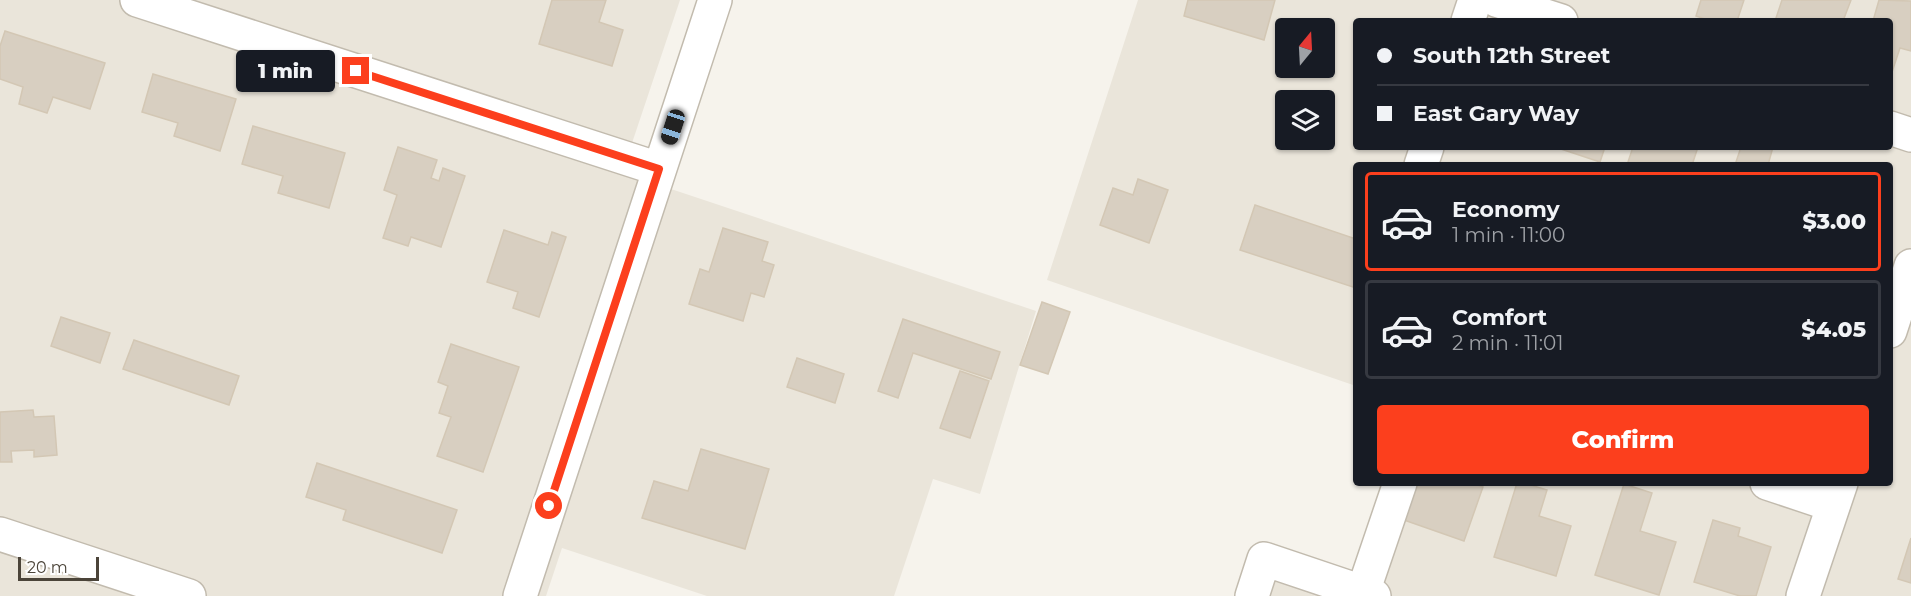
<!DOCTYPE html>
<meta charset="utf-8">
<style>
:root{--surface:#171b24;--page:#242831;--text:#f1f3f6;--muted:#9ea1a6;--line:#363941;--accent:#fc3f1d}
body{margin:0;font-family:Montserrat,sans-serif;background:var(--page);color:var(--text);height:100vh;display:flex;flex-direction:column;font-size:22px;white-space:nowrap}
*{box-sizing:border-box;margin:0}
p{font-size:20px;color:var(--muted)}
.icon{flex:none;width:33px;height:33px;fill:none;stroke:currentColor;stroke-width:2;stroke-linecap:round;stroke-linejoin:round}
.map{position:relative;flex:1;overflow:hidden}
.details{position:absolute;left:1353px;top:162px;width:540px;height:324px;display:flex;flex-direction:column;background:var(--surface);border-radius:6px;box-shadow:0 2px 4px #0004}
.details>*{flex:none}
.hud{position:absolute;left:1353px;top:18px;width:540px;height:132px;border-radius:6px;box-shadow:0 2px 4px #0004;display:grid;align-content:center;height:132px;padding:0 24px;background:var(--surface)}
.needle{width:39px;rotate:18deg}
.buttons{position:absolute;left:1275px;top:18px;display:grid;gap:12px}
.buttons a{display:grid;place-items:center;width:60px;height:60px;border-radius:6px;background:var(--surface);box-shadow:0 2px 4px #0004;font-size:30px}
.scale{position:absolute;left:18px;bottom:15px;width:81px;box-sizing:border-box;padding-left:6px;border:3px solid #4b4439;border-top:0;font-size:16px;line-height:21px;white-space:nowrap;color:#4b4439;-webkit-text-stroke:4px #fff;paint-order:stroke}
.end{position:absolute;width:27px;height:27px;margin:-14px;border:8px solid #fc3f1d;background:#fff;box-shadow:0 0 0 3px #fff}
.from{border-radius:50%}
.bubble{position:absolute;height:42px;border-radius:6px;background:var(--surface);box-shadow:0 2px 4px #0004;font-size:20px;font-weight:800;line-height:42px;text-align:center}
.car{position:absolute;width:18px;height:36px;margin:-18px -9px;border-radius:8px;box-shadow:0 0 4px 2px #0007;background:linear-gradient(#222 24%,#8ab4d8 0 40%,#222 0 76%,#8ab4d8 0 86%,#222 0)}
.hud b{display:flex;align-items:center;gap:21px;height:57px;font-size:22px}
.hud b+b{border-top:2px solid var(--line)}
.hud i{width:15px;height:15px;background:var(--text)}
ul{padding:10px 0 0;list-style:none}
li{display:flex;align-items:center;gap:18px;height:99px;margin:0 12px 9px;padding:0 12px;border:3px solid var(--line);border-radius:6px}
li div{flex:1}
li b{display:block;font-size:22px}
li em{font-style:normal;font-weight:800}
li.on{border-color:var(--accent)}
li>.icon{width:54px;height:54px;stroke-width:1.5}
.action{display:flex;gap:12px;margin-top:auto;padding:12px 24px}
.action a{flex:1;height:69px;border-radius:6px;background:var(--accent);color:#fff;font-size:24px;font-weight:800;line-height:69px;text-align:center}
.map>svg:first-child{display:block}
.residential{fill:#eae5da;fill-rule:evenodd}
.building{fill:#d8cfc1;stroke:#d3c7b4;stroke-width:1.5}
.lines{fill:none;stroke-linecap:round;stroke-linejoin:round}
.minor-casing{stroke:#c2bbae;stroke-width:36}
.minor{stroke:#fff;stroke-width:33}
.route{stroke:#fc3f1d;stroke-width:8}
</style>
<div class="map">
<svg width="1911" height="596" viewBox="0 0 1911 596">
<rect width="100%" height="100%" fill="#f6f3ec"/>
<g class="residential">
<path d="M0 0H680L632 143 671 189 1036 311 980 494 933 479 894 596H707L562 548 546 596H0Z"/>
<path d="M1138 0H1911V596H1370L1410 483H1890V165H1356V386L1047 280ZM1356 21H1890V147H1356ZM1286 28H1324V68H1286ZM1286 100H1324V140H1286Z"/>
<path d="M1272 578 1327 596H1266Z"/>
</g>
<g class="building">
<path d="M552 0H606L599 22 623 30 612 66 539 44Z"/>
<path d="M1188 0H1275L1264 40 1184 16Z"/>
<path d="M1701 0H1744L1737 21H1711L1696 16Z"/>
<path d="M1782 0H1851L1843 21H1775Z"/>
<path d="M1879 0 1911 1V51L1900 48 1890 78V21H1873Z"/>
<path d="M5 31 105 63 90 109 53 97 47 113 19 104 23 87 0 79V46Z"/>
<path d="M153 74 236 99 220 151 174 136 178 123 142 112Z"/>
<path d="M253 126 345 153 329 208 278 193 283 176 242 164Z"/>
<path d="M398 147 437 160 431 178 439 181 443 168 465 176 441 247 411 237 408 246 383 238 397 195 384 190Z"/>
<path d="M1555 147H1605L1600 162Z"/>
<path d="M1633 147H1698L1692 165H1627Z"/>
<path d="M1741 147H1773L1768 165H1735Z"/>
<path d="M1138 179 1168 190 1149 243 1100 225 1113 188 1133 195Z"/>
<path d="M1255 205 1356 239V288L1240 250Z"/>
<path d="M723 228 768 242 762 261 774 265 764 297 751 293 743 321 689 304 700 269 709 272Z"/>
<path d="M504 230 548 245 552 232 566 237 539 317 513 308 518 292 487 282Z"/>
<path d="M1042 302 1070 312 1048 374 1020 365Z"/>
<path d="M61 317 110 333 100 363 51 346Z"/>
<path d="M903 319 1000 352 991 379 913 353 898 398 878 391Z"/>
<path d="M134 340 239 376 229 405 123 369Z"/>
<path d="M451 344 519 367 483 472 437 456 451 417 439 413 448 386 438 382Z"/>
<path d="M797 358 844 374 835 403 787 387Z"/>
<path d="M960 371 989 381 970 438 940 428Z"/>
<path d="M33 410 34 417 54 416 57 455 34 457V450L11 451 12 462H0V412Z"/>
<path d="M701 449 769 469 745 549 642 518 654 481 688 491Z"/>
<path d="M317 463 457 510 442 553 343 520 346 510 306 497Z"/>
<path d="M1417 483H1473L1483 487 1464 541 1404 520Z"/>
<path d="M1517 483H1524L1547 490 1539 516 1571 526 1556 576 1494 557Z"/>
<path d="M1624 484 1652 493 1640 531 1676 542 1659 595 1595 575Z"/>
<path d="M1713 520 1740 528 1738 536 1771 547 1756 596H1740L1694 582Z"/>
<path d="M1911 538V583L1898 579Z"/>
</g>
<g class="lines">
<g class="minor-casing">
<g id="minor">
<path d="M137 0 659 169"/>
<path d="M1496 0 1561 21"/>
<path d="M1468 21 1475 0"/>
<path d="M1890 128 1911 135"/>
<path d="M1421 165 1427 147"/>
<path d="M1890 331 1911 266"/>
<path d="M1767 483 1833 505"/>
<path d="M0 534 189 596"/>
<path d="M1363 592 1400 483"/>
<path d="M520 596 715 0"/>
<path d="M1252 596 1264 559 1374 596"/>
<path d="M1803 596 1841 483"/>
</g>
</g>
<use href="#minor" class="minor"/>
</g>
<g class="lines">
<path class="route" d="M356 71 659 169 549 506"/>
</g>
</svg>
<div class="buttons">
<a><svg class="needle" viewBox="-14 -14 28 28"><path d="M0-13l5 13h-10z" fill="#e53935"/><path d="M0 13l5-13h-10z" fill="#9ea1a6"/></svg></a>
<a><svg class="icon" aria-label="layers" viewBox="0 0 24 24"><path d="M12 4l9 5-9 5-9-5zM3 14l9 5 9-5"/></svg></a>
</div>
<div class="scale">20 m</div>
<i class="end from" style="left:549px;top:506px"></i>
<i class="end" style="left:356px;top:71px"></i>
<div class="bubble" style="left:236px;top:50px;width:99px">1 min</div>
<i class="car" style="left:673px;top:127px;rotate:198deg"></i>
<div class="hud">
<b><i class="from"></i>South 12th Street</b>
<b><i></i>East Gary Way</b>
</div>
<section class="details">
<ul>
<li class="on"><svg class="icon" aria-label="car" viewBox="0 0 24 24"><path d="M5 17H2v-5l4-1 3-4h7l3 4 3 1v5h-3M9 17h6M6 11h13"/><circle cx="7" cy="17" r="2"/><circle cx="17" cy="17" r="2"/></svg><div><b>Economy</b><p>1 min · 11:00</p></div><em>$3.00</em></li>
<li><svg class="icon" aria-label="car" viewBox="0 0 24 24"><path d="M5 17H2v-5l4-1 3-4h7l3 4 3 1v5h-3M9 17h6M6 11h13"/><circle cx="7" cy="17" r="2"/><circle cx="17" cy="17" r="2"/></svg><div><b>Comfort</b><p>2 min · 11:01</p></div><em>$4.05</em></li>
</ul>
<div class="action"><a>Confirm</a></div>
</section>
</div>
